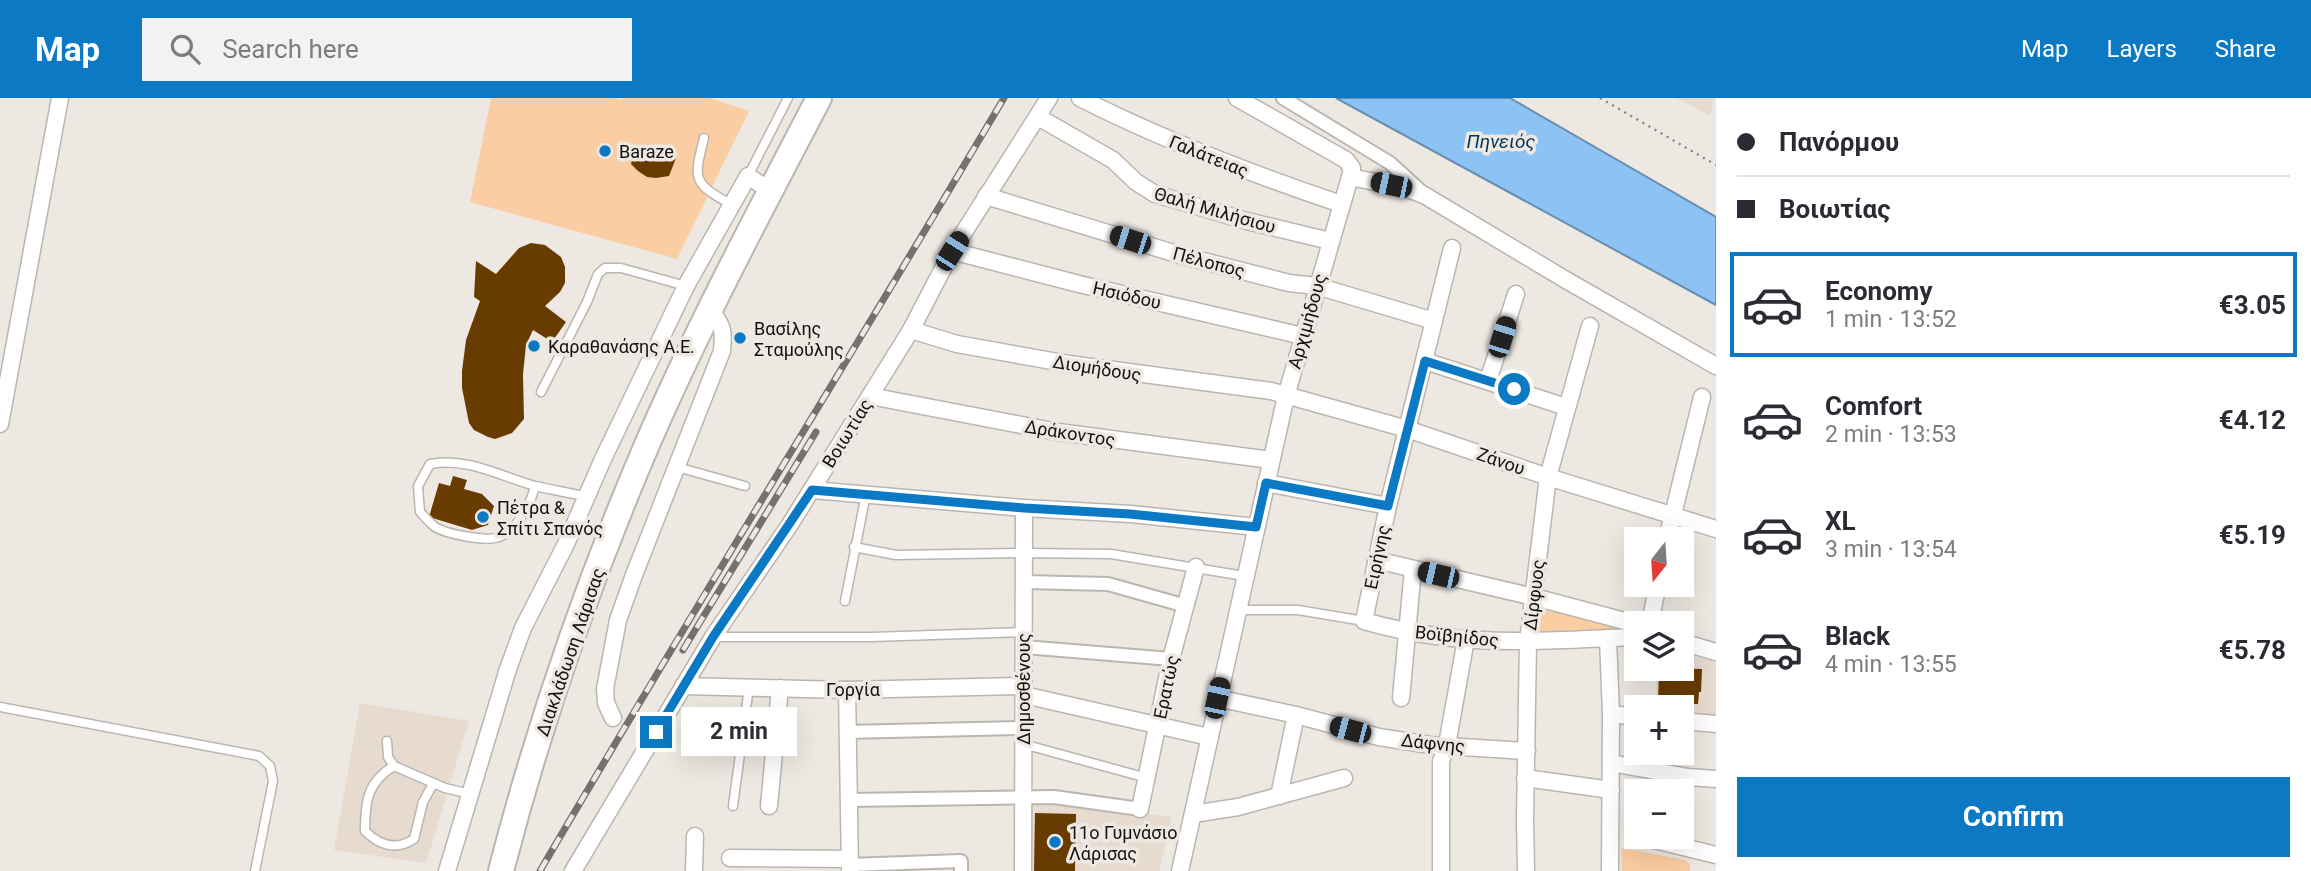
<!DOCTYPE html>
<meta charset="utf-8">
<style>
:root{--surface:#fff;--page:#f2f2f3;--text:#2b2b33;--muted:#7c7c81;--line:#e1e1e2;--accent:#0b79c3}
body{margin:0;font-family:Roboto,sans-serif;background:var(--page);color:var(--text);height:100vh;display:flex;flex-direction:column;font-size:26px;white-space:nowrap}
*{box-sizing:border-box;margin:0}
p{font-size:23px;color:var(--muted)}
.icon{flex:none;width:38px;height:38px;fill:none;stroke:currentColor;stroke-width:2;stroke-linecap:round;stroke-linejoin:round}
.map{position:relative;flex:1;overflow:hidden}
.sheet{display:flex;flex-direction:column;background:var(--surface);width:595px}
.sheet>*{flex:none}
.top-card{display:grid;align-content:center;height:154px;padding:0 21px;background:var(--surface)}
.needle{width:46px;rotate:197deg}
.controls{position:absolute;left:1624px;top:429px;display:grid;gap:14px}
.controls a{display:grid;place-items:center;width:70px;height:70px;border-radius:0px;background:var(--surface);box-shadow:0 7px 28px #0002;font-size:35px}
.end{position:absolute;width:32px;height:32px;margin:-16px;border:9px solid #0b79c3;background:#fff;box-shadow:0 0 0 4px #fff}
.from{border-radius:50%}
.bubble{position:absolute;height:49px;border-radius:0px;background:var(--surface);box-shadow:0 7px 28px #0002;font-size:23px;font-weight:700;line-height:49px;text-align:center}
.car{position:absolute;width:21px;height:42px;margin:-21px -10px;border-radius:9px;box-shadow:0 0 5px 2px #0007;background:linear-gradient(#222 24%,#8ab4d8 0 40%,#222 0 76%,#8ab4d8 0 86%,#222 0)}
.top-card b{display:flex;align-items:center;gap:24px;height:66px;font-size:26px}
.top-card b+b{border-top:2px solid var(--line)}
.top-card i{width:18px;height:18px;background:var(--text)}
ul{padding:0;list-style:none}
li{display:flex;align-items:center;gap:21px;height:105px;margin:0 14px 10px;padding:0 7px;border:4px solid transparent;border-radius:0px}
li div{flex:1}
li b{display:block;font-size:26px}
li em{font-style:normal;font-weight:700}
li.selected{border-color:var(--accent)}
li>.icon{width:63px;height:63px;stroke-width:1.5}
.button{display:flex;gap:14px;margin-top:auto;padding:14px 21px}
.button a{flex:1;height:80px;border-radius:0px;background:var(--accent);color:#fff;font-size:28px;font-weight:700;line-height:80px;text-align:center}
header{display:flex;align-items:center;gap:42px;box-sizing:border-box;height:98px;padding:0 35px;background:var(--accent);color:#fff}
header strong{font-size:33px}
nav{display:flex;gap:38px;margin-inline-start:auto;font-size:24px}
.search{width:490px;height:63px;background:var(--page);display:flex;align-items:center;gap:18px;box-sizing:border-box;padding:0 24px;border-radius:0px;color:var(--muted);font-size:26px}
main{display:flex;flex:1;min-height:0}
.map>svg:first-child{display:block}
.built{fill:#e7dacf}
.green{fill:#fbcda2}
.water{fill:#8dc3f4;stroke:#688eaf;stroke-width:2}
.building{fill:#683b00}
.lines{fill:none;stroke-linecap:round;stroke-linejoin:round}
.service-casing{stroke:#bbb5b0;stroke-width:11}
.pedestrian-casing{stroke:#bbb5b0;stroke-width:16}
.minor-casing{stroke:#bbb5b0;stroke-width:19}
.primary-casing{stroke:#bbb5b0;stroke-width:28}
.path{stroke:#87837f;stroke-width:2.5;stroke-dasharray:2 5;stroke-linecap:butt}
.service{stroke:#fff;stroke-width:8}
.pedestrian{stroke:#fff;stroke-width:12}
.minor{stroke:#fff;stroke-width:16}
.primary{stroke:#fff;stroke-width:24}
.rail-casing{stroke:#75716d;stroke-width:7}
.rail{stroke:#eee8e2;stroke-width:4.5;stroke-dasharray:13;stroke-linecap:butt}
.route{stroke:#0b79c3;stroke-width:9}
.poi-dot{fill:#0b79c3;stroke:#eee8e2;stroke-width:2.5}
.labels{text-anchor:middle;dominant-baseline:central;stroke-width:7;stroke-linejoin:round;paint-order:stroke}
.poi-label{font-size:18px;fill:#13110f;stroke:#eee8e2;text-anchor:start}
.street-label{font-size:18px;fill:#13110f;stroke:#eee8e2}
.water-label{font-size:19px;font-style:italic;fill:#00345b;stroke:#eee8e2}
</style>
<header>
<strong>Map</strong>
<div class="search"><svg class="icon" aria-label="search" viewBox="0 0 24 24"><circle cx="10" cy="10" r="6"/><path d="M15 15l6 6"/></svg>Search here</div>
<nav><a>Map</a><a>Layers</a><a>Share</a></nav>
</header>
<main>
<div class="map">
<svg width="1716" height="773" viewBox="0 0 1716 773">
<rect width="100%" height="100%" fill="#eee8e2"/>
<g class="built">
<path d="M1676 0H1714L1710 18Z"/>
<path d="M1682 554 1716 563V621L1682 618V609H1656L1657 571 1682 570Z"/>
<path d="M360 605 469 623 426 765 334 752Z"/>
<path d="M1030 702 1068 704 1172 719 1159 773H1028Z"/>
</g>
<g class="green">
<path d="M491 0H617L622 2 623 0H710L749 13 677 161 470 104Z"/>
<path d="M1539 506 1627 532 1536 536Z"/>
<path d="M1623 750 1686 762 1690 766V773H1622L1621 751Z"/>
</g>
<path class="water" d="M1336 0H1510L1716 119V207Z"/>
<g class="building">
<path d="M636 48 676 60 669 78 656 80 647 79 638 73 631 66Z"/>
<path d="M531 145 545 147 561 159 565 169V185L560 194 545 208 566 224 552 244 533 232 526 247 523 276 524 321 512 335 495 341 488 339 474 332 469 325 462 290V273L466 242 480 203 474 199 476 163 496 176 519 150Z"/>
<path d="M453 378 467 382 464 391 482 396 494 408 488 427 472 432 429 419 439 385 450 388Z"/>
<path d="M1659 570 1702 571 1701 594H1699L1698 606 1658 605Z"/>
<path d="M1035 715 1076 716 1075 773H1034Z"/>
</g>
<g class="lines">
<g class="service-casing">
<g id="service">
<path d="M704 40C693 83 693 85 732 107"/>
<path d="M748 78 788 0"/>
<path d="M541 294 587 204 598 176 605 170H621L686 188"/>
<path d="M677 369 745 388"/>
<path d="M535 388C531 405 517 433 499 439 487 444 446 436 435 429 430 425 425 419 420 414L418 388 430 366C467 359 500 378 535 388 552 392 571 395 588 399"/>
<path d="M854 449 896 457 1024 455 1111 456 1244 478"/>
<path d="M845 503 866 396"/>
<path d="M1238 512H1298L1364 523"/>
<path d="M713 539H871L1024 534"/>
<path d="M0 609 259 658 270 668 273 683 255 773"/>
<path d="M387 643 388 659 394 668"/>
<path d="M1023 646 1147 680"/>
<path d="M433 686 423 704 414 741C396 753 379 747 365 733 365 704 367 684 394 668L445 690 470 696"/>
<path d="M733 708 749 589"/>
</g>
</g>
<g class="pedestrian-casing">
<g id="pedestrian">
<path d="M1283 0 1390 65 1424 96"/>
<path d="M1024 484 1108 486 1186 508"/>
<path d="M1024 549 1171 561"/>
<path d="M847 634 1023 630"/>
<path d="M848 702 1054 699 1140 711"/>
<path d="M849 767 961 763V773"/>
</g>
</g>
<g class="minor-casing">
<g id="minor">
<path d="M1080 0C1165 43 1252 76 1341 106"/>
<path d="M1237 0 1346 62 1352 70 1350 79"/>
<path d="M1038 19 1113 62 1136 84 1155 96 1247 123 1330 143"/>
<path d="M986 98 1180 157 1289 185 1317 188 1434 223"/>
<path d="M1452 150 1388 408 1364 523C1416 538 1474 544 1529 543 1565 543 1600 540 1636 539"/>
<path d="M952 153 1079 186 1303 238"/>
<path d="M911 232 957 246 1069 266 1271 293 1407 331 1548 379 1716 431"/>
<path d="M1425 263 1566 309"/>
<path d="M1488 283 1516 196"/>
<path d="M870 298 1058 334 1271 362"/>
<path d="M0 326 60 0"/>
<path d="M1266 385 1388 408"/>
<path d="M812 392 1024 410 1131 416 1256 429"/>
<path d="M1667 441 1702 299"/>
<path d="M1376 462 1534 499 1636 526"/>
<path d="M1650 525 1658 486"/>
<path d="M1608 540 1611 616 1610 773"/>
<path d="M1682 544 1716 554"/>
<path d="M683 588 847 592 1023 588"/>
<path d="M847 592 850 773"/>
<path d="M1024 597 1209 639"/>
<path d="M1217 600 1296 617 1379 639 1430 647 1527 653"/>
<path d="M1401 600 1413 471"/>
<path d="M1611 616 1636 619"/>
<path d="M613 620 606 605 605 591 618 522 634 477 722 253C724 232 723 228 710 211"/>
<path d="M1682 623 1716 626"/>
<path d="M1611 665 1688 679 1716 681"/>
<path d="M1525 680 1611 692"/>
<path d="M1279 698 1296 617"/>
<path d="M769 708 780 590"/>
<path d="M1140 711 1171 561 1196 469"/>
<path d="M1193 716 1238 709 1344 680"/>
<path d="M1638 738 1716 757"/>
<path d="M730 760 849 761"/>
<path d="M447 773 508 571 523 530 566 446 603 361 686 188 748 78 770 93"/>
<path d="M573 773 713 539 789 428 911 232 952 153 1049 0"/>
<path d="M694 773 695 738"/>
<path d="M1023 773 1024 410"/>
<path d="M1180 773 1286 298 1350 79 1405 90 1424 97 1566 182 1716 268"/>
<path d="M1441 773V663L1447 647 1466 541"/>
<path d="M1526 773 1525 723 1528 543 1548 379 1590 228"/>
</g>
</g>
<g class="primary-casing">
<path id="primary" d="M501 773C539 626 589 481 649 342 700 225 760 113 819 0"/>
</g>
<path class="path" d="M1600 0 1716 67"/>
<use href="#service" class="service"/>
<use href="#pedestrian" class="pedestrian"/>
<use href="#minor" class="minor"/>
<use href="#primary" class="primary"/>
<g class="rail-casing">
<g id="rail">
<path d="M683 552 816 334"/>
<path d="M540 773C691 514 851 259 1004 0"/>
</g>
</g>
<use href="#rail" class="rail"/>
</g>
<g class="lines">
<path class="route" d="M656 634 713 539 812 392 1024 410 1130 416 1256 429 1266 385 1388 408 1425 263 1514 291"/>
</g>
<g class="poi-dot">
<circle cx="605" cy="53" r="7"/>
<circle cx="740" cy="240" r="7"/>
<circle cx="534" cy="248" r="7"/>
<circle cx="483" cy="419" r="7"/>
<circle cx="1055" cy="744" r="7"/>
</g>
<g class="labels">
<g class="poi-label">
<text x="619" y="53">Baraze</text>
<text x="754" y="230">Βασίλης<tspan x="754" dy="21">Σταμούλης</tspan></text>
<text x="548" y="248">Καραθανάσης Α.Ε.</text>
<text x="497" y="409">Πέτρα &amp;<tspan x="497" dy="21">Σπίτι Σπανός</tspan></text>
<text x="1069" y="734">11ο Γυμνάσιο<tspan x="1069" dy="21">Λάρισας</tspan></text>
</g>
<g class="street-label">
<text transform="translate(1209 58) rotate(22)">Γαλάτειας</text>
<text transform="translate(1215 112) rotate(16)">Θαλή Μιλήσιου</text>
<text transform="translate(1209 164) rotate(15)">Πέλοπος</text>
<text transform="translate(1127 197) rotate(13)">Ησιόδου</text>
<text transform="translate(1307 223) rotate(-74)">Αρχιμήδους</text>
<text transform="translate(1097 270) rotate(9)">Διομήδους</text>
<text transform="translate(847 335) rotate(-58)">Βοιωτίας</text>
<text transform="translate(1070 335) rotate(9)">Δράκοντος</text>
<text transform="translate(1501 363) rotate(19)">Ζάνου</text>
<text transform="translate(1377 459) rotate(-78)">Ειρήνης</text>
<text transform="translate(1534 497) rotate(-83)">Δίρφυος</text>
<text transform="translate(1457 538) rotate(6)">Βοϊβηίδος</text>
<text transform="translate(570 554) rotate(-71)">Διακλάδωση Λάρισας</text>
<text transform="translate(1166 589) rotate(-78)">Ερατώς</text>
<text x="853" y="591">Γοργία</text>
<text transform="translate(1023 591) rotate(-90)">Δημοσθένους</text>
<text transform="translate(1433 645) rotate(6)">Δάφνης</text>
</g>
<g class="water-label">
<text x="1501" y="43">Πηνειός</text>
</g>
</g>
</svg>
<div class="controls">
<a><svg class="needle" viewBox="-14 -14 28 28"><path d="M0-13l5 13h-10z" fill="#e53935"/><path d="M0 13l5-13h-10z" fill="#7c7c81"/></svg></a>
<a><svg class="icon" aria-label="layers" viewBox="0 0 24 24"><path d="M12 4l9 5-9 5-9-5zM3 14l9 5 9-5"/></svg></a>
<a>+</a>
<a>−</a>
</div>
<i class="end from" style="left:1514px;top:291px"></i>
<i class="end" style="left:656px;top:634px"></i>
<div class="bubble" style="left:681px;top:609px;width:116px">2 min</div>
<i class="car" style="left:1391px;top:87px;rotate:282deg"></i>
<i class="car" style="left:1130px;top:142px;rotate:288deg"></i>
<i class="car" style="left:952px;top:153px;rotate:32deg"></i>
<i class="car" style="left:1502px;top:239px;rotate:17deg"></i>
<i class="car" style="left:1438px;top:477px;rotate:283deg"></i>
<i class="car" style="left:1217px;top:600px;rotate:12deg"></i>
<i class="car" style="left:1350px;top:632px;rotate:285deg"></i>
</div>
<section class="sheet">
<div class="top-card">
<b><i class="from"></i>Πανόρμου</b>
<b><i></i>Βοιωτίας</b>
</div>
<ul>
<li class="selected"><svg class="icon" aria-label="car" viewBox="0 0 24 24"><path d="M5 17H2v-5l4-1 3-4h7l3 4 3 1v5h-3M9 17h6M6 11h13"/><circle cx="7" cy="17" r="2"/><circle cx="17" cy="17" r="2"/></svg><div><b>Economy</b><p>1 min · 13:52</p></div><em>€3.05</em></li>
<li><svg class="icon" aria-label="car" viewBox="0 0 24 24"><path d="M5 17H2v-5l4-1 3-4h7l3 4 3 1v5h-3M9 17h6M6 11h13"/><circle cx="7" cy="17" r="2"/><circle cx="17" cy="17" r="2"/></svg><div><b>Comfort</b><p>2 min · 13:53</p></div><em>€4.12</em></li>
<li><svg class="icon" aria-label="car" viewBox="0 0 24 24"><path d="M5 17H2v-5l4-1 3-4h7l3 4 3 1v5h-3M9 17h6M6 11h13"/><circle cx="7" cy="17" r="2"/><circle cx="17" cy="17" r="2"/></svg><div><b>XL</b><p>3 min · 13:54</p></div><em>€5.19</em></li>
<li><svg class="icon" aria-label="car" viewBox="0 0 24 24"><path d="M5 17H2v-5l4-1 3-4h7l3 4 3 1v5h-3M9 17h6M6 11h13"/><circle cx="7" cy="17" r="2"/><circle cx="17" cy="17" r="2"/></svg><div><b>Black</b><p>4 min · 13:55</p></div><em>€5.78</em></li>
</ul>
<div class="button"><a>Confirm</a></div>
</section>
</main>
